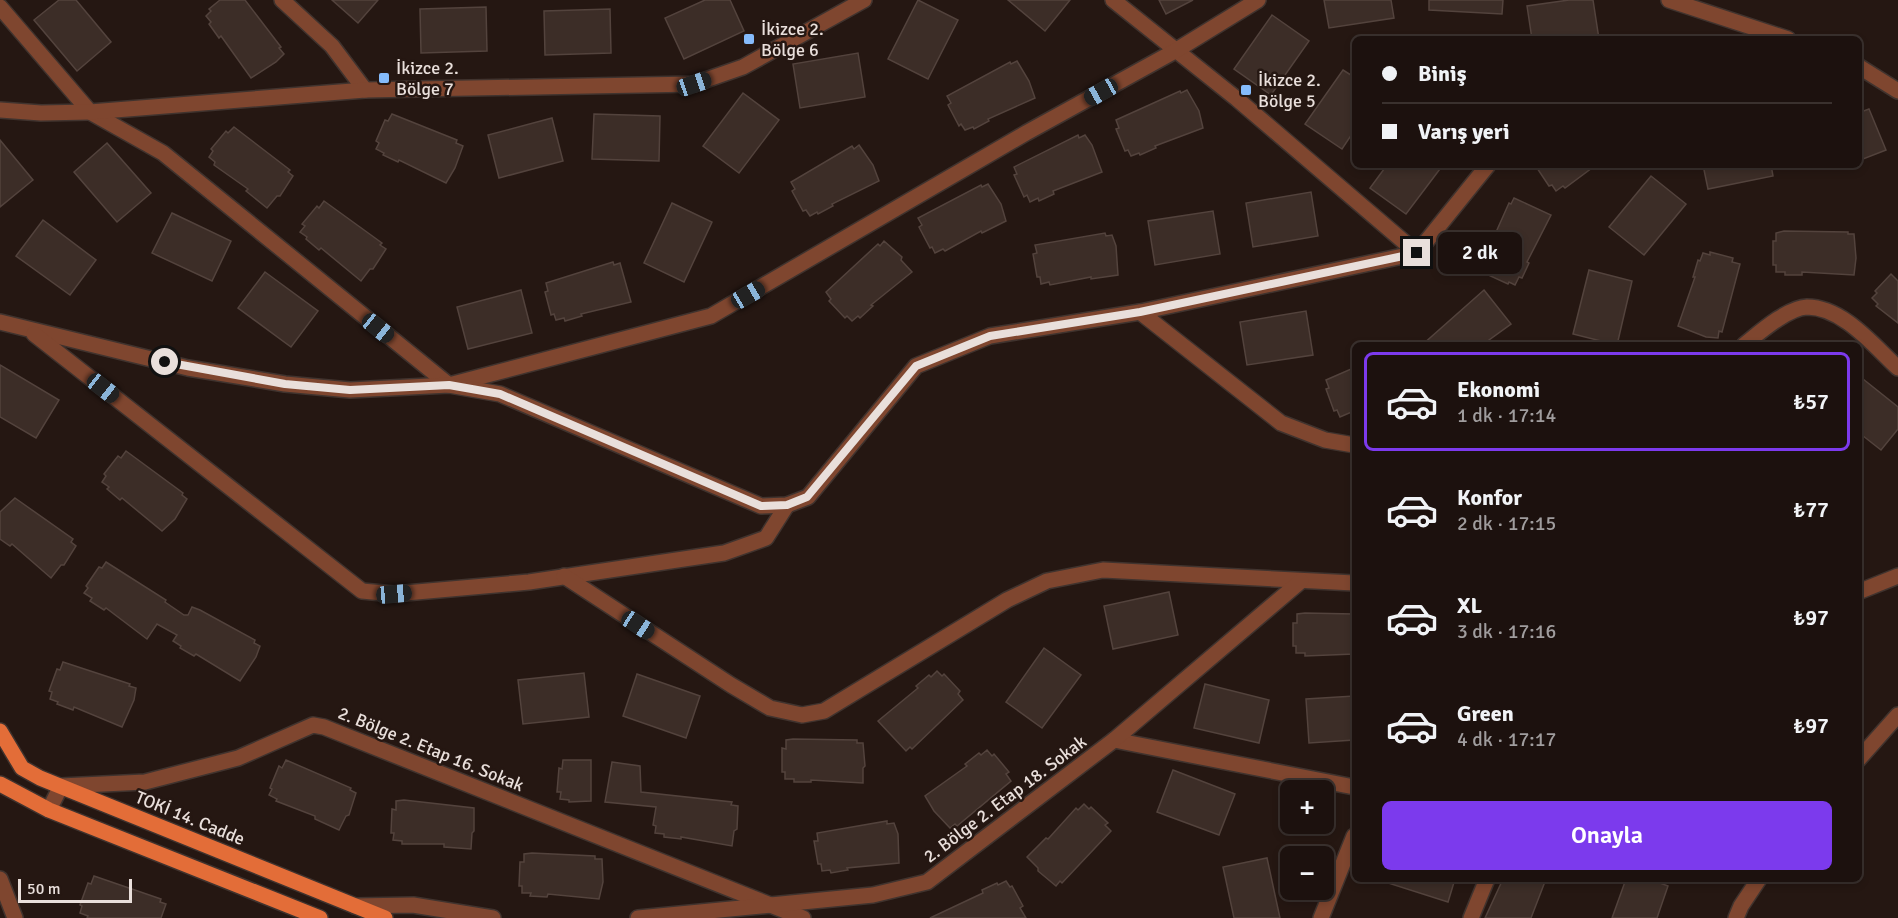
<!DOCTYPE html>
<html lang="tr">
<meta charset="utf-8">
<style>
:root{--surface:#1c110e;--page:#251a17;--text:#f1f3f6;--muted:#a09d9e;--line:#3a312e;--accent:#7c3aed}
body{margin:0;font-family:Signika,sans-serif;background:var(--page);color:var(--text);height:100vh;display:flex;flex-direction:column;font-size:22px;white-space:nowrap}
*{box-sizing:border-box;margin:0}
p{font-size:20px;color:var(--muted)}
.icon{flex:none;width:33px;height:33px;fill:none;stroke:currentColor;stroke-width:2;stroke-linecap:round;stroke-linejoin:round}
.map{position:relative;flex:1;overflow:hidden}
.details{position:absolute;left:1352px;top:342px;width:510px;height:540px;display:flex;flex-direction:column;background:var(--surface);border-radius:9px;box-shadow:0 3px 9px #0003,0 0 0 2px var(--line)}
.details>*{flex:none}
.hud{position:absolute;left:1352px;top:36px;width:510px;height:132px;border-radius:9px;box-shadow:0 3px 9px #0003,0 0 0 2px var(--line);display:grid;align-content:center;height:132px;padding:0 30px;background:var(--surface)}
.fabs{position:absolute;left:1280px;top:780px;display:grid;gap:12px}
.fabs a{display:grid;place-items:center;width:54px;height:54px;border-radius:9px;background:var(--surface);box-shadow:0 3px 9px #0003,0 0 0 2px var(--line);font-size:30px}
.scale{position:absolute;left:18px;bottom:15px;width:114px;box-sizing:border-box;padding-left:6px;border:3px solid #e9dfdb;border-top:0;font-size:16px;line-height:21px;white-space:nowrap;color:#e9dfdb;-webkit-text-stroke:4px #251712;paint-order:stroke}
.end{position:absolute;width:27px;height:27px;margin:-14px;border:8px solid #e9dfdb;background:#111;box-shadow:0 0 0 3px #111}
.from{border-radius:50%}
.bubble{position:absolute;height:42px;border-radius:9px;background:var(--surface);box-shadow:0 3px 9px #0003,0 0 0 2px var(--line);font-size:20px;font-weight:600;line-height:42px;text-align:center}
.car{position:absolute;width:18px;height:36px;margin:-18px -9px;border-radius:8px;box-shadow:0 0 4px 2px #0007;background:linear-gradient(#222 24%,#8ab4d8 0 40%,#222 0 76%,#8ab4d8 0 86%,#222 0)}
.hud b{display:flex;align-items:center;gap:21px;height:57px;font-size:22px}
.hud b+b{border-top:2px solid var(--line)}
.hud i{width:15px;height:15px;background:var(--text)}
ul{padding:10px 0 0;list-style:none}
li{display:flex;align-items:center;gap:18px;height:99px;margin:0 12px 9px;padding:0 18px;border:3px solid transparent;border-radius:9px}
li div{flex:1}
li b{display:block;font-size:22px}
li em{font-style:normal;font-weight:600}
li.on{border-color:var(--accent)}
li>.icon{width:54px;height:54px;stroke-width:1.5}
.primary-button{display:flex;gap:12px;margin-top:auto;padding:12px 30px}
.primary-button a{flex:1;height:69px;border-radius:9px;background:var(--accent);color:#fff;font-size:24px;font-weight:600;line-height:69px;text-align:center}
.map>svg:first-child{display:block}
.building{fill:#3c2d27;stroke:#53433d;stroke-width:1.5}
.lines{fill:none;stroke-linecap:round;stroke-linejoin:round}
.minor-casing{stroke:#40332e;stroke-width:18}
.major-casing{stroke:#40332e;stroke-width:18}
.minor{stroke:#7f462f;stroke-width:15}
.major{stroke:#e36d38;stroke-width:15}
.route{stroke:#e9dfdb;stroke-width:8}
.poi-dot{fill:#85bbfb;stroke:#251712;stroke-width:2}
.labels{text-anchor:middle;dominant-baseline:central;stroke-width:5;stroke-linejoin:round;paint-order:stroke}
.poi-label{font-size:18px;fill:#e9dfdb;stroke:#251712;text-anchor:start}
.street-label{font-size:18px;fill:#e9dfdb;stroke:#251712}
</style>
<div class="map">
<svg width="1898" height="918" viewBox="0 0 1898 918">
<rect width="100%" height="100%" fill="#251712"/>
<g class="building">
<path d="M59 0H76L111 42 77 71 34 20Z"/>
<path d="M220 0H245L281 47 279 48 284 54 276 62 251 78 221 36 219 38 209 24 211 22 206 16 211 11 209 9Z"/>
<path d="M332 0H378L358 23Z"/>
<path d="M705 0H730L744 31 684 59 665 18Z"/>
<path d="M918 0 958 20 928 79 888 59Z"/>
<path d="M1008 0H1070L1045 31Z"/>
<path d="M1159 0H1193L1166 14Z"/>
<path d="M1324 0H1391L1394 18 1329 28Z"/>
<path d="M1429 0H1503L1502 14 1429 10Z"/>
<path d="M1569 0H1593L1599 39H1532L1527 6Z"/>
<path d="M486 7 487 51 421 53 420 9Z"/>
<path d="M610 9 611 53 545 55 544 11Z"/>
<path d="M1272 15 1309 41 1271 95 1234 69Z"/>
<path d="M858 53 865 97 800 108 793 64Z"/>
<path d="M1017 61 1029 81 1035 98 988 119 989 121 974 129 973 127 965 130 961 124 959 126 948 105 951 103 947 96 1010 62 1011 64Z"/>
<path d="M1343 70 1354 77V131L1342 149 1305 124Z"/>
<path d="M1187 90 1199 111 1203 128 1155 146 1156 148 1140 155 1139 153 1131 156 1128 150 1125 151 1116 129 1119 128 1116 120 1180 91 1181 93Z"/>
<path d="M743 93 779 120 739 173 703 146Z"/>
<path d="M1869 109 1886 150 1858 161V113Z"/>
<path d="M392 114 457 140 456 143 463 146 455 168 446 183 399 160 398 162 383 155 384 153 376 149 379 143 376 141 385 120 388 121Z"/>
<path d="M594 114 660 116 659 161 592 159Z"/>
<path d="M552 118 563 161 499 178 488 135Z"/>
<path d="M234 127 290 170 288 172 293 176 280 196H277L267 208 246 191 248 189 214 165 215 162 209 157 213 151 211 149 226 131 228 133Z"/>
<path d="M1078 135 1079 138 1085 135 1092 145 1102 172 1053 191 1054 194 1039 201 1038 198 1030 202 1027 195 1024 197 1014 175 1017 174 1014 167Z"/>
<path d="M0 140 33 180 0 207Z"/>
<path d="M107 143 151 193 117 222 74 172Z"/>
<path d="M859 145 873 165 879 181 832 204 833 206 818 214 817 212 810 216 806 210 803 211 792 191 795 189 791 182 852 146 854 149Z"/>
<path d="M1387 165H1443L1406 214 1370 188Z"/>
<path d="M1535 165H1596L1565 188 1563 186 1556 191 1552 185 1549 186Z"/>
<path d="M1703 165H1771L1773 176 1708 189Z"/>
<path d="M1651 176 1686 204 1644 255 1609 227Z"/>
<path d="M988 184 1001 204 1006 221 982 233 981 231 945 251 943 249 935 253 932 247 930 248 919 227 922 225 918 218 981 185 982 187Z"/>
<path d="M1311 192 1318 236 1253 247 1246 203Z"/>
<path d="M1514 198 1551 215 1527 262 1529 263 1522 278 1519 277 1515 285 1509 282 1508 284 1486 274 1488 271 1480 268 1509 203 1511 204Z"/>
<path d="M324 201 382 243 380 245 386 249 373 269H370L361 281 321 248 319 250 306 239 307 237 300 232 305 226 302 224 317 206 319 208Z"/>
<path d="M672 203 712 222 684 282 644 263Z"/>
<path d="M1213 211 1220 254 1155 265 1148 221Z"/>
<path d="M172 213 231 241 212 281 152 253Z"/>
<path d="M43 220 96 260 70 295 16 256Z"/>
<path d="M1784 231 1848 232V234H1854L1856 258 1854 275 1802 272V275H1785V272H1776V265H1773V241H1776V233Z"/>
<path d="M1105 233 1106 236 1112 235 1116 246 1118 275 1091 279V277L1050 285 1049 282 1041 284 1040 277H1037L1033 254 1037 253 1035 245Z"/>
<path d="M884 241 902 257 901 260 912 272 871 305 873 306 860 318 858 316 852 321 847 316 845 318 829 301 831 299 826 292 878 244 880 246Z"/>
<path d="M1710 252 1733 258 1732 262 1740 264 1722 332 1719 331 1718 338 1706 337 1678 326 1695 277H1693L1698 260 1700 261 1703 253 1710 255Z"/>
<path d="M613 262 614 265 620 263 631 302 581 314 582 316 565 321 564 318 556 320 554 314 551 315 545 292 548 291 546 283Z"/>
<path d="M1589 270 1632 281 1617 345 1573 334Z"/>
<path d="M265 272 318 311 291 347 238 308Z"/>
<path d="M1891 274 1898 281V323L1876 306 1878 304 1872 298 1877 293 1875 291Z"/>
<path d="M521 290 532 333 468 349 457 307Z"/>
<path d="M1484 290 1511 324 1482 345H1422Z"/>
<path d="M1306 311 1313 355 1247 365 1240 322Z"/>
<path d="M0 365 59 400 36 438 0 417Z"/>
<path d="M1351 369 1354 370V411L1340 417 1337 410 1334 411 1326 389 1329 388 1326 380Z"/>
<path d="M1858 375 1898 407V429L1881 450 1858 432Z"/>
<path d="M126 451 183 493 182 495 187 499 175 519 162 531 122 498 120 500 107 489 109 487 102 482 106 476 104 474 118 456 121 458Z"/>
<path d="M15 498 73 539 71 542 76 546 64 565H61L51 578 12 544 10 546 0 539V512Z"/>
<path d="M106 562 166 600 165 602 184 615H188L192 607 200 610 255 640 254 643 260 646 256 657 240 681 196 654 194 656 180 648 181 646 173 641 177 635 157 624 147 639 106 608 104 610 90 601 92 598 84 593 88 588 86 586 99 567 102 568Z"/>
<path d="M1169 592 1178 635 1113 649 1104 606Z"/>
<path d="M1305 613 1354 614V654L1305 656V653H1296V646H1293V623H1297V614Z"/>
<path d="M1044 648 1081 675 1042 728 1006 702Z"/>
<path d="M63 662 130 684 129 686 136 688 134 700 122 727 74 707 73 710 57 704 58 702 50 699 52 692 49 691 57 669 60 670Z"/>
<path d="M937 671 942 676 944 674 960 691 958 694 963 700 912 749 910 747 906 751 878 721 918 688 916 686 929 675 931 677Z"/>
<path d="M584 673 589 717 523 724 518 680Z"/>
<path d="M637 674 700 696 686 738 623 716Z"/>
<path d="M1205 684 1269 700 1259 743 1194 728Z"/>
<path d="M1354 696V740L1309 743 1306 699Z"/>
<path d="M793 739 857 740V743H863L865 766 863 768V783L811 780V782H794V779H785V772H782V748L786 749V740Z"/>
<path d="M987 750 992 756 994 754 1009 772 1006 774 1011 781 957 826 955 824 950 828 934 811 925 796 967 766 965 764 979 753 981 755Z"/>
<path d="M286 760 351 788 350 790 356 793 349 815 346 816 339 830 315 819V816L276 801 277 799 269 795 272 789 270 788 279 766 282 768Z"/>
<path d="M563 760H591V801L569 802V800L560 799 561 792H557L559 768 562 769Z"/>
<path d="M612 762 640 766 641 792 732 802 731 805 738 806 737 829 734 831 732 846 681 837V839L664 837V834L655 833 656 826 653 825 656 807 605 802Z"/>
<path d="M1173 770 1235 794 1219 835 1157 812Z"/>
<path d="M404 800 474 808V831L472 833 471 849 444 847V844H402V841L393 840 394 833H391L392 809 396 810V801Z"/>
<path d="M1084 804 1089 809 1091 807 1108 823 1105 825 1111 831 1062 883 1060 881 1056 886 1038 871V868L1027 857 1046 838 1048 839 1076 808 1078 810Z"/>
<path d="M887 821V824L894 823 898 834 899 863 847 868 848 870 831 873 830 870 822 871 821 864H818L814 841H818L817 833Z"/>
<path d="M532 853 595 856V859H602L603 882 599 899 548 894 547 897 530 896 531 893H522V886H519L520 862H524V854Z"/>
<path d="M1267 858 1280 918H1234L1223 867Z"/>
<path d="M94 876 161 899 160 902 166 904 161 918H87L88 916 80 913 82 906 80 905 88 883 91 884Z"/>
<path d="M1385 879H1455L1448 902 1385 882Z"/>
<path d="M1503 879H1546L1531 918H1485Z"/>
<path d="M1626 879H1662L1660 883 1668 886 1657 918H1612Z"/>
<path d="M1006 881 1010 887 1012 886 1023 906 1020 908 1026 918H930L983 893 982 890 997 883 998 885Z"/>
</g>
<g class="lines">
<g class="minor-casing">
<g id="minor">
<path d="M282 0 332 46 365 90"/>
<path d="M1113 0 1237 99 1417 253"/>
<path d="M1669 0 1788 39"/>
<path d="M0 7 90 112 163 153 449 385 711 316 1026 133 1175 51 1258 0"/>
<path d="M1858 66 1898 91"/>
<path d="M0 110 41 113 90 112 365 90 694 84 743 67 864 0"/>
<path d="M1140 312 1281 423 1325 440 1354 445"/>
<path d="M0 322 188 368 285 384 350 390 449 385 500 394 761 506 787 505 808 497 916 366 990 336 1140 312 1417 253 1488 165"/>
<path d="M34 334 362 591 394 594 529 582 724 553 766 538 787 505"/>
<path d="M1744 345C1759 333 1787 308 1807 307 1843 307 1874 346 1898 368"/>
<path d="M564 576 731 685 770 708 802 715 824 711 1007 600 1047 581 1103 570 1354 583"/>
<path d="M1858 592 1898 576"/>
<path d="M1114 740 1354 787"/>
<path d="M1858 760 1898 715"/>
<path d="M49 810 61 786 145 782 238 758 313 725 324 727 803 918"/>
<path d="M0 879 15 918"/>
<path d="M355 906 413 905 493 918"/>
<path d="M638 918 873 895 927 882 1114 740 1301 581"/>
<path d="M1321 918 1354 836"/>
<path d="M1471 918 1487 879"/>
<path d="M1736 918 1741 906 1759 879"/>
</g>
</g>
<g class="major-casing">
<g id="major">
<path d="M0 731 22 768 40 778 385 918"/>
<path d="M0 784 49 810 320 918"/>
</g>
</g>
<use href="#minor" class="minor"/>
<use href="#major" class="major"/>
</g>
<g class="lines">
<path class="route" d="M165 362 285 384 350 390 449 385 500 394 761 506 787 505 807 497 916 366 990 336 1140 312 1417 253"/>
</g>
<g class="poi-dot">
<rect x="743" y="33" width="12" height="12" rx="3"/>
<rect x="378" y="72" width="12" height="12" rx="3"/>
<rect x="1240" y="84" width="12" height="12" rx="3"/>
</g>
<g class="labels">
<g class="poi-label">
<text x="761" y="29">İkizce 2.<tspan x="761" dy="21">Bölge 6</tspan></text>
<text x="396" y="68">İkizce 2.<tspan x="396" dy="21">Bölge 7</tspan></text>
<text x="1258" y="80">İkizce 2.<tspan x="1258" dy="21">Bölge 5</tspan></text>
</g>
<g class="street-label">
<text transform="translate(431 749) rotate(22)">2. Bölge 2. Etap 16. Sokak</text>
<text transform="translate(1005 799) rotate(-37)">2. Bölge 2. Etap 18. Sokak</text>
<text transform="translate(190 818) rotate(22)">TOKİ 14. Cadde</text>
</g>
</g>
</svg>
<div class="fabs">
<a>+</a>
<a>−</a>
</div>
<div class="scale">50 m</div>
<i class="end from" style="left:165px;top:362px"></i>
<i class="end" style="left:1417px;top:253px"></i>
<div class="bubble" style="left:1438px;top:232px;width:84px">2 dk</div>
<i class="car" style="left:694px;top:84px;rotate:71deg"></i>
<i class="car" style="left:1101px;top:92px;rotate:241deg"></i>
<i class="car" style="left:748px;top:295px;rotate:60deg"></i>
<i class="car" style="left:378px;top:328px;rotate:129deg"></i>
<i class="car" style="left:103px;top:388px;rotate:128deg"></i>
<i class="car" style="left:394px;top:594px;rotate:85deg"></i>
<i class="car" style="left:638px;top:625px;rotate:123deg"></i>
<div class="hud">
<b><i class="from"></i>Biniş</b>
<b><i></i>Varış yeri</b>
</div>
<section class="details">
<ul>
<li class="on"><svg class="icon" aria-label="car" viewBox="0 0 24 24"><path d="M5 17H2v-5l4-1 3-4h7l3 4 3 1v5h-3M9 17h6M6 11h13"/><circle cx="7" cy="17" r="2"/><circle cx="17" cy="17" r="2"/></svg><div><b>Ekonomi</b><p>1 dk · 17:14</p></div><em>₺57</em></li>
<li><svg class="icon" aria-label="car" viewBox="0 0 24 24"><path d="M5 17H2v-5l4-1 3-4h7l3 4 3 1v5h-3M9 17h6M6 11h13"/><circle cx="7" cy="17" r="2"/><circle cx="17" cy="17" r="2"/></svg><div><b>Konfor</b><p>2 dk · 17:15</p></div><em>₺77</em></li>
<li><svg class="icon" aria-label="car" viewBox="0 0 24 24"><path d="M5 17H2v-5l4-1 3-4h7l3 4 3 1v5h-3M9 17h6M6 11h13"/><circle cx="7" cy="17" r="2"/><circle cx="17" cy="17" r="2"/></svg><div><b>XL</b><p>3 dk · 17:16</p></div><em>₺97</em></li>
<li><svg class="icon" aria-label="car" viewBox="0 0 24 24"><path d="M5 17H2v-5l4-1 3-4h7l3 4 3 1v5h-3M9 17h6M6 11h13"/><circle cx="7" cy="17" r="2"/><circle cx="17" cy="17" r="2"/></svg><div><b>Green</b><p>4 dk · 17:17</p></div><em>₺97</em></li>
</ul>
<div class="primary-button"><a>Onayla</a></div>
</section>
</div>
